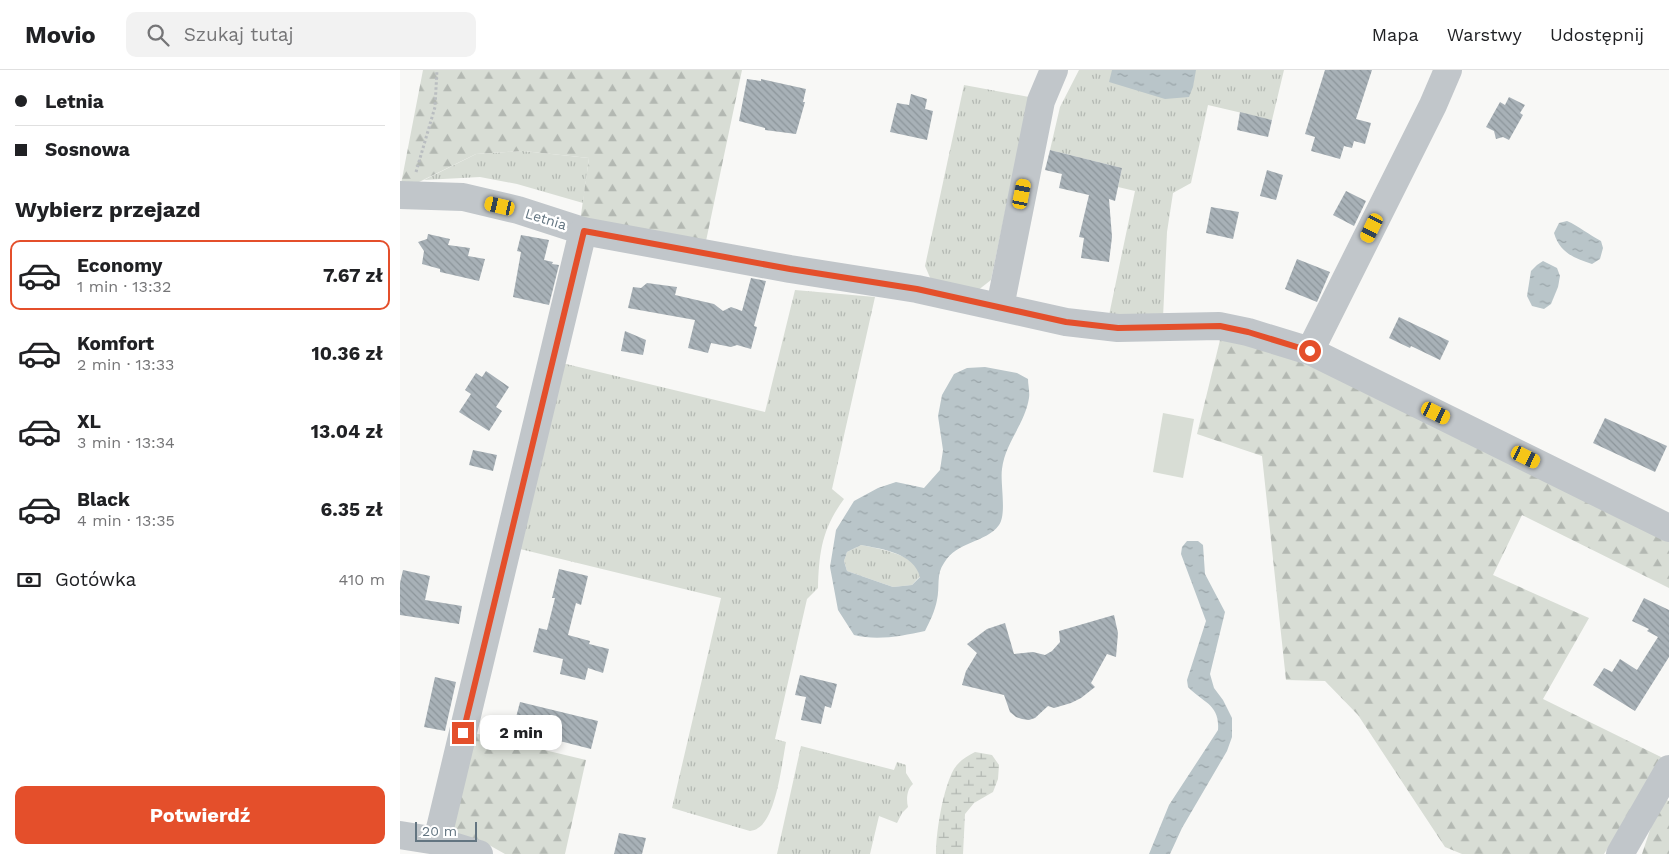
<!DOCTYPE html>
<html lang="pl">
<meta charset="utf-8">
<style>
:root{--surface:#fff;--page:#f2f2f2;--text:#202124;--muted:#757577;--line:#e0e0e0;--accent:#e44f2b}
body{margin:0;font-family:"Work Sans",sans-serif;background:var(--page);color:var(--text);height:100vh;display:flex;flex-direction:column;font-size:19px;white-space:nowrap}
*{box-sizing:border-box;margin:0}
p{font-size:16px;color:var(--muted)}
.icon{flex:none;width:28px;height:28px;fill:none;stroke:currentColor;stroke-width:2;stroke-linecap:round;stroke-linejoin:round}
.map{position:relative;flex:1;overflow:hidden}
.side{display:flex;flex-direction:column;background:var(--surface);width:400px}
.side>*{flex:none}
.hud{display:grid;align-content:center;height:110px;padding:0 15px;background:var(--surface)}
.scale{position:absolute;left:15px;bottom:12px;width:62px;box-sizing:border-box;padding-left:5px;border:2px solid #637581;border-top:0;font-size:14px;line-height:18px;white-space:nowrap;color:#637581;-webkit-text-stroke:4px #fff;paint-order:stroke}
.end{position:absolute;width:22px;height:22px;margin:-11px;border:6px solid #e44f2b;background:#fff;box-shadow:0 0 0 2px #fff}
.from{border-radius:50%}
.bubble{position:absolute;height:35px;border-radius:10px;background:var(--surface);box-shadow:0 2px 8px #0003;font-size:16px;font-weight:700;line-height:35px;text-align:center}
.car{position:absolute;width:15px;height:30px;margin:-15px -8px;border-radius:6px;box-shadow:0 0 4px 1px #0007;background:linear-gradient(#f5c518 24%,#345 0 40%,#f5c518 0 76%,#345 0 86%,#f5c518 0)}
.hud b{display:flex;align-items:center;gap:18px;height:48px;font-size:19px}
.hud b+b{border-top:1px solid var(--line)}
.hud i{width:12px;height:12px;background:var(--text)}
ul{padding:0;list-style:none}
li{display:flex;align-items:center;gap:15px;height:70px;margin:0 10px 8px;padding:0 5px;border:2px solid transparent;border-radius:10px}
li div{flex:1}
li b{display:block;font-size:19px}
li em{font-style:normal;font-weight:700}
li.active{border-color:var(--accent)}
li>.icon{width:45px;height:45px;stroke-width:1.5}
h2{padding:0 15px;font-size:22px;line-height:60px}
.pay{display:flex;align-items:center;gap:12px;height:55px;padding:0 15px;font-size:19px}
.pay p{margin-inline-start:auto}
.action{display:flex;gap:10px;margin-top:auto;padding:10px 15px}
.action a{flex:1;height:58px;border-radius:10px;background:var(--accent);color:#fff;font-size:20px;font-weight:700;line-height:58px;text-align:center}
header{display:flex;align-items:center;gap:30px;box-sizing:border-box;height:70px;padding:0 25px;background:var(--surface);border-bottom:1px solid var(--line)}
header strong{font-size:24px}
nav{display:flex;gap:28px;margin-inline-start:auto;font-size:18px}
.search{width:350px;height:45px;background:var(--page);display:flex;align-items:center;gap:12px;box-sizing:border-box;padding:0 18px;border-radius:10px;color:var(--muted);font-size:19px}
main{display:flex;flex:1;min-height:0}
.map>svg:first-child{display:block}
.grass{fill:url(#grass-tufts)}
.forest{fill:url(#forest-firs)}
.wetland{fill:url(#wetland-marsh)}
.pitch{fill:#d8ddd5}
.water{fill:url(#water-ripples);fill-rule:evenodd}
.building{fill:url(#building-back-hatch)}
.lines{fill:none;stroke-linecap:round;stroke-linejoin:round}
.path{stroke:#b9bdc0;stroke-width:3;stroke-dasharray:2.5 2.5;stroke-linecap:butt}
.minor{stroke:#c1c6ca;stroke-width:28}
.route{stroke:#e44f2b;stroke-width:6}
.labels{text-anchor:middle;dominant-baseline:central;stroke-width:5;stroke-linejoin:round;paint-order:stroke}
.street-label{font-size:14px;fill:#637581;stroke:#fff}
</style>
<header>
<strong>Movio</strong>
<div class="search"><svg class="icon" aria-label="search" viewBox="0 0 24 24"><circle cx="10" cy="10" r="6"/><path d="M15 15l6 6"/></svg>Szukaj tutaj</div>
<nav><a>Mapa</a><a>Warstwy</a><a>Udostępnij</a></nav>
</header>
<main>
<section class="side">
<div class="hud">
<b><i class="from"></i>Letnia</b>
<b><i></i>Sosnowa</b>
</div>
<h2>Wybierz przejazd</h2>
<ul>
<li class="active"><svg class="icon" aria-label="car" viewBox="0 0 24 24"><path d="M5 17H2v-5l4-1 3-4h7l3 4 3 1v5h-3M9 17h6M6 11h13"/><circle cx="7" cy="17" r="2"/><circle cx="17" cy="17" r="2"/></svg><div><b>Economy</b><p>1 min · 13:32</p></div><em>7.67 zł</em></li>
<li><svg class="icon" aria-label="car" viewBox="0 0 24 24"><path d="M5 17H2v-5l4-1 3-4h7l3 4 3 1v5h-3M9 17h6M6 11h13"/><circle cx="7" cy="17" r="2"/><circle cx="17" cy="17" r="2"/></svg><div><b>Komfort</b><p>2 min · 13:33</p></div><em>10.36 zł</em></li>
<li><svg class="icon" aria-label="car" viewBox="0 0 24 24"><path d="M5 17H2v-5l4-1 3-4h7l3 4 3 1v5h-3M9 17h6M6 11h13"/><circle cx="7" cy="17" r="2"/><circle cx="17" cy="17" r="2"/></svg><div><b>XL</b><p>3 min · 13:34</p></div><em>13.04 zł</em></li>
<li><svg class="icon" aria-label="car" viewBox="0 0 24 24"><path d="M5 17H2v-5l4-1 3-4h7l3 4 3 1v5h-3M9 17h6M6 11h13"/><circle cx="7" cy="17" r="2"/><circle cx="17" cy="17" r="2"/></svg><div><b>Black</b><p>4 min · 13:35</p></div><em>6.35 zł</em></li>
</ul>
<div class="pay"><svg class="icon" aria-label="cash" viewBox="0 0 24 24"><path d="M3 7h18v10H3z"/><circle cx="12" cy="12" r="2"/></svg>Gotówka<p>410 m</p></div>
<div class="action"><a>Potwierdź</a></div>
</section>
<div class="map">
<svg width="1269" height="784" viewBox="0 0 1269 784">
<defs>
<pattern id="grass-tufts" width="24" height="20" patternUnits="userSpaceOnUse" patternTransform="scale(1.25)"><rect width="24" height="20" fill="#d8ddd5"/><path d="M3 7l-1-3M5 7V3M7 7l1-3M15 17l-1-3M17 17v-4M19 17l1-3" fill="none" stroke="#b3b8b2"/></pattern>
<pattern id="forest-firs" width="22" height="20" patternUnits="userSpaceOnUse" patternTransform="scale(1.25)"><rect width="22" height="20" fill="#d8ddd5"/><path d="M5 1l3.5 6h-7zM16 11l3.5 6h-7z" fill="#b3b8b2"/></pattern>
<pattern id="wetland-marsh" width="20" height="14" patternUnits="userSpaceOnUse" patternTransform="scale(1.25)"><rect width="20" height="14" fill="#d8ddd5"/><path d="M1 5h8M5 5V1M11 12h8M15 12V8" fill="none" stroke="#b3b8b2"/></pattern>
<pattern id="water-ripples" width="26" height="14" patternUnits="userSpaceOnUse" patternTransform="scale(1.25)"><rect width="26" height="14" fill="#b9c5c9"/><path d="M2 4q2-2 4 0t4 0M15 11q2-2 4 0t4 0" fill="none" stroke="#9aa5a9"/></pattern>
<pattern id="building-back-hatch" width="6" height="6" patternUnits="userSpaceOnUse" patternTransform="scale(1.25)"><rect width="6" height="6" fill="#a8b1b7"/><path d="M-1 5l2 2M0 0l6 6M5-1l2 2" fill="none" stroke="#8c959a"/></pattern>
</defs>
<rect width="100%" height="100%" fill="#f8f8f6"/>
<g class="grass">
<path d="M679 0H884L872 50 808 35 791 113 773 123 767 162 763 248 708 250 735 121 718 117 722 98 650 80 660 37Z"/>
<path d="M564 15 629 27 591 210 577 221 532 212 525 196Z"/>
<path d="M123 81 189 88 183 133 117 114 80 107 24 110 76 84Z"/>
<path d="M395 220 475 227 432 419 444 429C422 459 419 482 418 518L407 529 375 669 386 672C382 693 376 748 358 758 356 760 353 760 350 761L272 738 321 528 116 478 162 293 365 342Z"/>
<path d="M461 475C476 478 510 484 517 498 519 501 519 504 520 506L512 515 493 517 447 501 444 491 447 482Z"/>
<path d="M401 676 494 700 497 692 506 695V703L513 714C507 719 506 729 508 737L502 743 497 753 479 746 470 784H377Z"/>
</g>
<g class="forest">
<path d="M23 0H342L306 171 180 152 189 88 123 81 76 84 17 113 1 114Z"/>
<path d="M821 266 903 285 1269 468V518L1122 445 1093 505 1189 548 1143 629 1263 688 1204 784H1062L1045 777 958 645 925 611 886 610 862 386 797 364Z"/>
<path d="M70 662 186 690 165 784H105L89 775 59 768 49 752Z"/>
<path d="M1261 727 1269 731V784H1242Z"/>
</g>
<path class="wetland" d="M575 682 592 685 599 695 598 709 593 722 574 733 565 744 563 784H536C536 762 543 718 554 699 559 691 567 686 575 682Z"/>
<path class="pitch" d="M763 343 794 349 783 408 753 402Z"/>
<g class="water">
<path d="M712 0H796L793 17 789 27 765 29 709 12Z"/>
<path d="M1167 151C1179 156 1189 165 1201 171L1203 178 1200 189 1192 194C1174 188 1160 183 1154 163L1159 153Z"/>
<path d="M1143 191 1157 198 1160 206 1158 217 1151 234 1144 239 1132 236 1127 226 1131 201 1137 195Z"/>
<path d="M585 297 617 303 628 309C628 315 630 322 629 328 625 354 605 373 602 399 600 413 607 444 599 455 586 473 557 471 544 493 536 504 540 517 537 530 535 541 530 551 525 561 502 566 477 571 454 565L438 540 430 497 436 460 454 431 478 418 496 412 524 418 540 400 543 380 538 346 542 325 554 304 567 298ZM461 475C482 479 514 483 520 507L512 515 493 517 447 501 444 491 447 482Z"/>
<path d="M787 471H798L803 475 805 504 825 542 810 604 814 618 823 630 832 648V667L827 681 782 758 770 784H749L769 735 818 660C820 634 803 633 788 617L787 610 806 551 781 484 782 477Z"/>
</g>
<g class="building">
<path d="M925 0H972L956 49 971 53 965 74 954 71 952 78 944 76 940 89 911 81 915 67 905 64Z"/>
<path d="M347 9 361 11V9L406 19 403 32H405L396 64 365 60V58L339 51Z"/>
<path d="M511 24 527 29 525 39 533 41 527 70 490 62 497 33 509 35Z"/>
<path d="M1109 27 1125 35 1120 43 1123 45 1109 70 1103 67 1096 69 1094 61 1086 57 1100 32 1105 35Z"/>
<path d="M840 42 872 50 868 67 837 60Z"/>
<path d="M650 80 722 98 715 131 709 129 712 167 709 192 681 188 684 168 679 167 689 125 659 118 662 104 645 100Z"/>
<path d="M867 100 883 105 876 130 860 126Z"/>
<path d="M946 121 966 131 954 156 933 145Z"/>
<path d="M811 137 839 142 833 169 806 163Z"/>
<path d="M28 164 50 169 48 175 70 178 68 186 85 189 79 211 40 202V199L22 194 24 181 18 172 27 169Z"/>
<path d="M121 165 149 170 144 190 153 192 152 194 159 195 149 235 113 227 121 182 117 181Z"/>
<path d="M897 189 930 202 917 232 885 219Z"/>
<path d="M351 208 366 211 354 256 357 257 351 279 337 275 331 277 311 273 308 283 288 278 295 250 228 238 233 217 241 218 247 213 277 217 275 225 314 234 323 241 331 237 342 241Z"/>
<path d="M999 247 1049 271 1040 290 1011 276 1010 278 989 268Z"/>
<path d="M225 261 246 270 243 285 221 281Z"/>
<path d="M86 301 109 317 96 337 102 341 89 361 59 342 71 324 65 320 76 303 82 307Z"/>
<path d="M1205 348 1267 376 1255 402 1193 373Z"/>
<path d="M73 380 97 385 93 401 69 395Z"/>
<path d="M159 499 188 506 181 535 176 533 168 565 190 571 189 574 209 579 203 603 188 598 185 610 160 604 163 589 133 582 139 558 147 560 155 528H152Z"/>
<path d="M3 500 30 506 25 530 62 536 59 554 0 545V513Z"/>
<path d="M1244 528 1269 540V587L1235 641 1193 615 1204 598 1212 602 1220 589 1237 600 1258 567 1247 561 1249 559 1232 551Z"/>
<path d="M714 545 718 563 716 587 707 584 691 613 695 617 681 628 671 633 654 638 648 636 635 648 629 650 622 649 616 647 610 642 604 625 562 615 566 601 577 583 567 574 587 559 605 553 614 584 633 582 645 585 652 581 660 572 659 561Z"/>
<path d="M400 605 437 614 431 638 425 636 421 654 401 650 406 627 395 625Z"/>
<path d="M35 607 56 612 45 661 24 657Z"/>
<path d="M120 632 198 651 191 679 113 659Z"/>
<path d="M219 763 246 768 242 784H214Z"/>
</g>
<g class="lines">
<path class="path" d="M16 102 35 37 37 0"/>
<g class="minor">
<path d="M0 125 63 127 118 140 183 161 390 199 517 219 666 252 718 258 819 256 848 262 910 281 1269 458"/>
<path d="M600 237 641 31 654 0"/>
<path d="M910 281 1033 35 1048 0"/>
<path d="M0 765 37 771 79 784"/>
<path d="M37 771 183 161"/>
<path d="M1220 784 1269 699"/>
</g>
</g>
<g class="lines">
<path class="route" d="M63 663 184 161 390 199 517 219 666 252 718 258 820 256 848 262 910 281"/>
</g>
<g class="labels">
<g class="street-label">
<text transform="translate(146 149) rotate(17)">Letnia</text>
</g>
</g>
</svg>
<div class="scale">20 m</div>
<i class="end from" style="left:910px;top:281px"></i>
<i class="end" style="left:63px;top:663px"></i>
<div class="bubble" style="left:80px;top:645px;width:82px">2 min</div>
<i class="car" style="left:622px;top:124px;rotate:11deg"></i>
<i class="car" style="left:100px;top:136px;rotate:283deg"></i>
<i class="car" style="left:972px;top:158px;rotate:206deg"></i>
<i class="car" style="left:1036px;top:343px;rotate:116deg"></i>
<i class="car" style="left:1126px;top:387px;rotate:116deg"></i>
</div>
</main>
